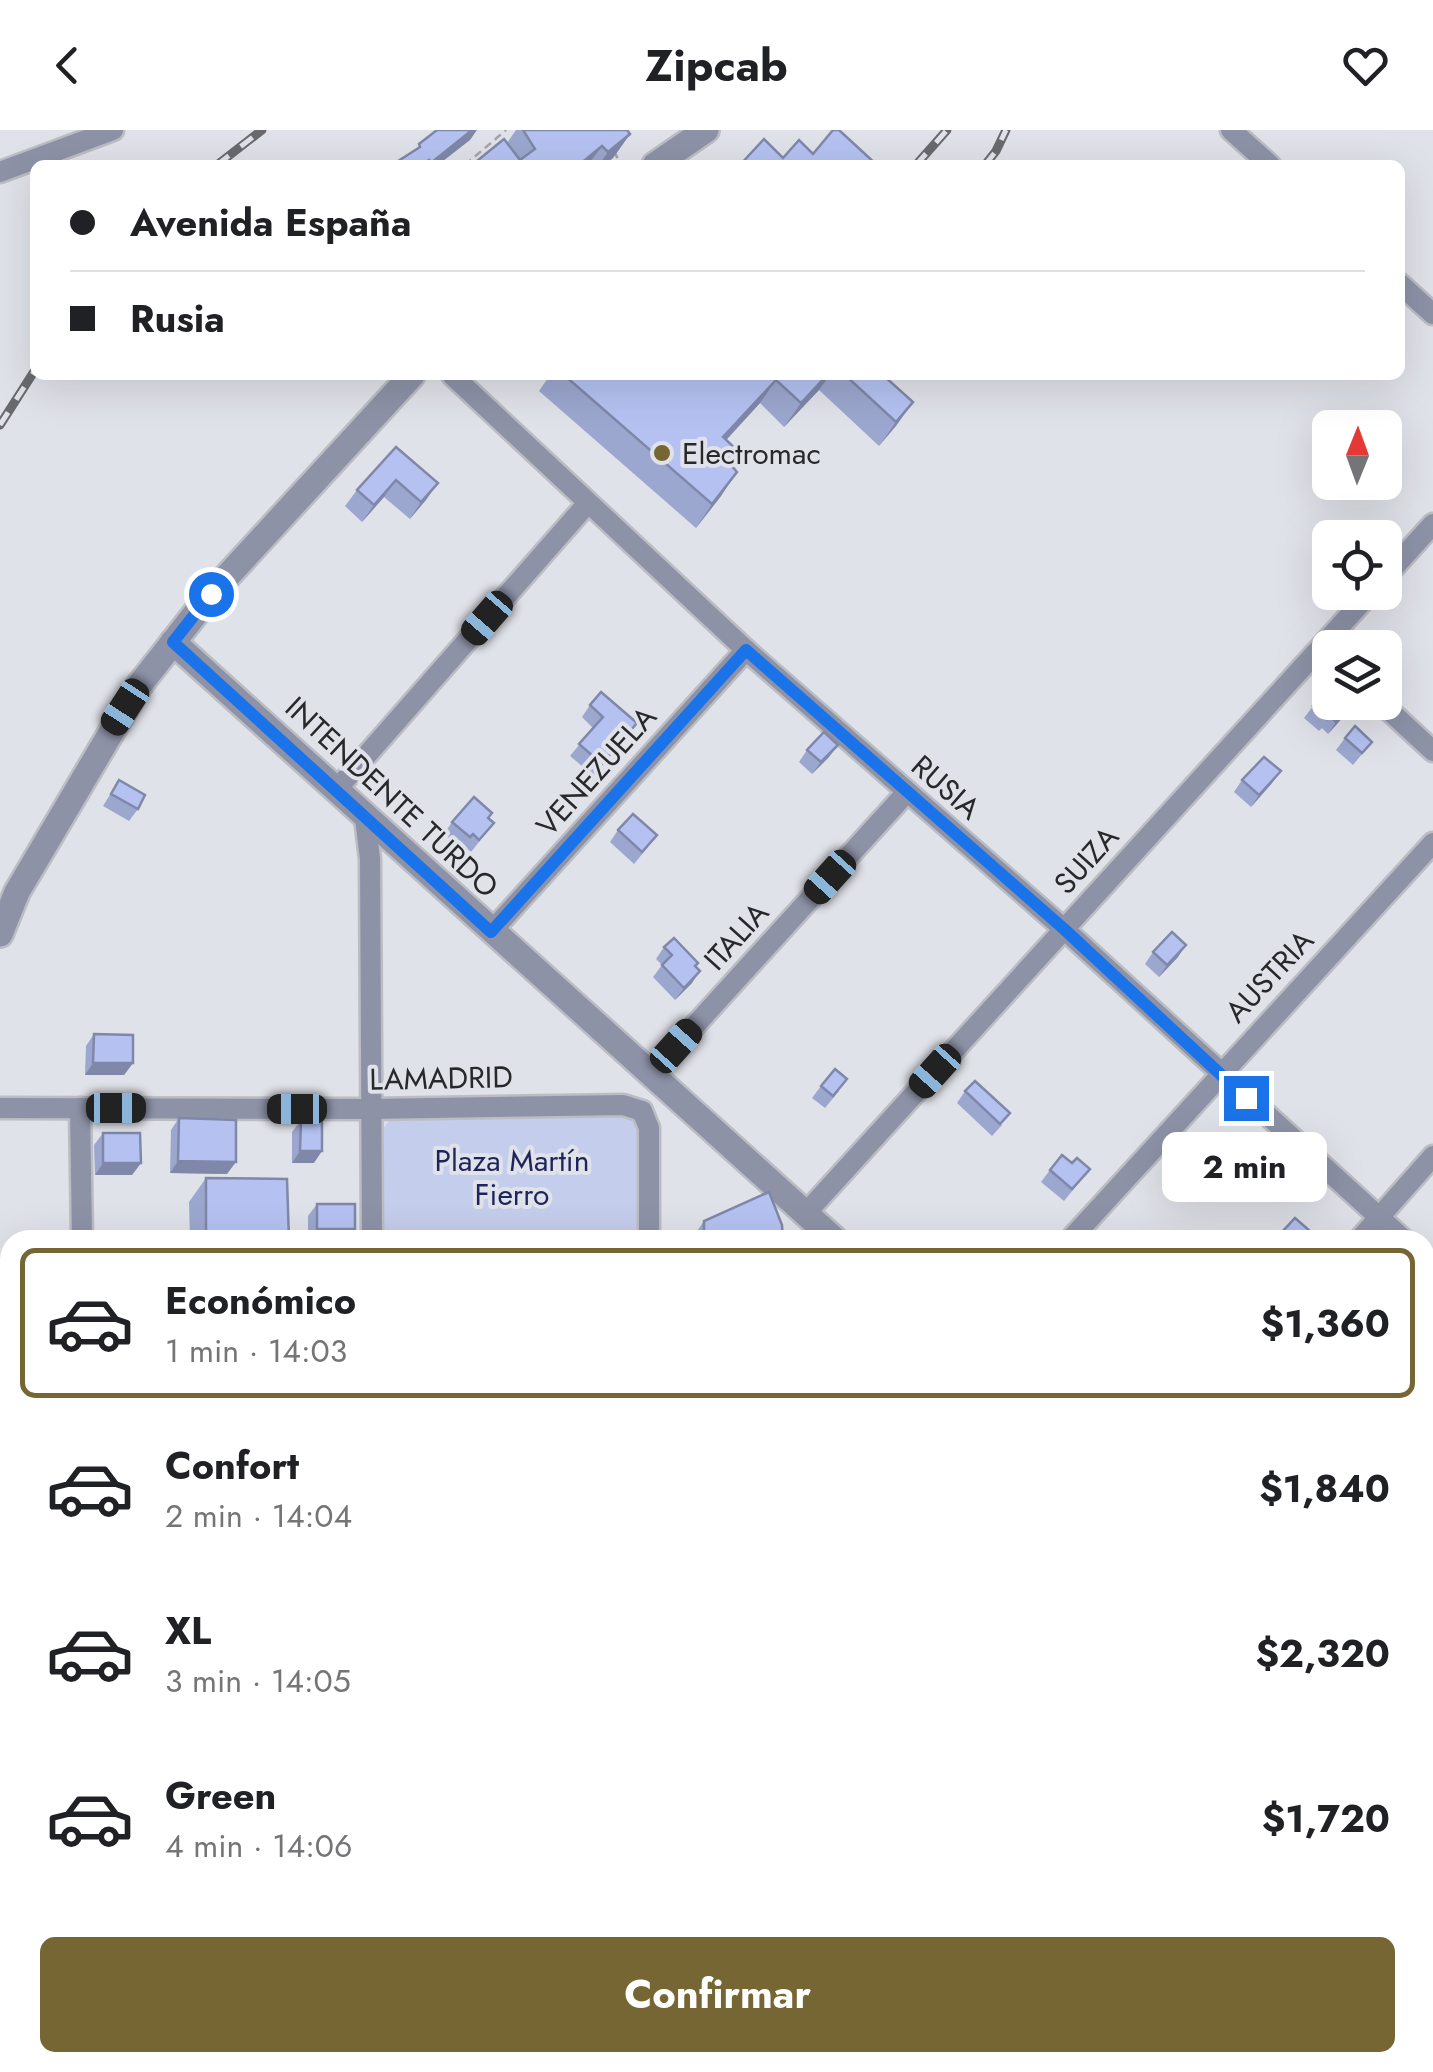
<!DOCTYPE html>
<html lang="es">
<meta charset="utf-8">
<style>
:root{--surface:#fff;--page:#f6f6f6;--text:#202124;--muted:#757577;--line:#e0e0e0;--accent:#756634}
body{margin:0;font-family:Jost,sans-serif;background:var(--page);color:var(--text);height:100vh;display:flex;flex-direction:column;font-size:38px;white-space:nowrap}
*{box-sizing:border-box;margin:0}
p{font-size:32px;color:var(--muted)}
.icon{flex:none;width:55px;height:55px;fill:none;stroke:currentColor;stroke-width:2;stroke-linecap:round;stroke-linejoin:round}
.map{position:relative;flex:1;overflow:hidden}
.drawer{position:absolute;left:0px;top:1100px;width:1435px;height:842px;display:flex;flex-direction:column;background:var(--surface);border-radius:30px 30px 0 0;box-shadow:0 10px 40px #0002}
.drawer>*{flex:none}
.hud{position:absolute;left:30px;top:30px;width:1375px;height:220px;border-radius:15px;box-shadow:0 10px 40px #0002;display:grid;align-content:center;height:220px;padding:0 40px;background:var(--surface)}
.needle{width:65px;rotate:1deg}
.buttons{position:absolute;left:1312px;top:280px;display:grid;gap:20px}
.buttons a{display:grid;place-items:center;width:90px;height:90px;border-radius:15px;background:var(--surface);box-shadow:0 10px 40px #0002;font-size:50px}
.end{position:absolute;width:45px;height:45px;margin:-22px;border:12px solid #1a73e8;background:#fff;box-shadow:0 0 0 5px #fff}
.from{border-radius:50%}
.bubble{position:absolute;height:70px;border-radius:15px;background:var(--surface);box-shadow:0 10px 40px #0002;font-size:32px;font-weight:700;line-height:70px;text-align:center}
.car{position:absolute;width:30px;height:60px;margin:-30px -15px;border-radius:12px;box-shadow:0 0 8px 2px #0007;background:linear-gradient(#222 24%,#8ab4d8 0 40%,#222 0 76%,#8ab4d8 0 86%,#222 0)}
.hud b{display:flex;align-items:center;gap:35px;height:95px;font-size:38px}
.hud b+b{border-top:2px solid var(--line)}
.hud i{width:25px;height:25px;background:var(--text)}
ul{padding:18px 0 0;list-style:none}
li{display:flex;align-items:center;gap:30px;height:150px;margin:0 20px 15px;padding:0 20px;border:5px solid transparent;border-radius:15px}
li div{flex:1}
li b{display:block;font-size:38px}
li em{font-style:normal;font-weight:700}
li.active{border-color:var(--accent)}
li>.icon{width:90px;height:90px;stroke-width:1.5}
.button{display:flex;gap:20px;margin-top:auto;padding:20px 40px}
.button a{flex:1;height:115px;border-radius:15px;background:var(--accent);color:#fff;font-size:40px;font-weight:700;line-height:115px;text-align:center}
header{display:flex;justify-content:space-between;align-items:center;height:130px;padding:0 40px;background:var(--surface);font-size:45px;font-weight:700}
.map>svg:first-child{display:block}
.green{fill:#c5cdec}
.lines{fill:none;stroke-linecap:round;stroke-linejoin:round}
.minor-casing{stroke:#bbbdc3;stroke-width:25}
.tertiary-casing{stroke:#bbbdc3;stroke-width:30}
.path{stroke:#a4a5ab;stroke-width:2.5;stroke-dasharray:8 5;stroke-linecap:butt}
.minor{stroke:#8d92a7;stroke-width:20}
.tertiary{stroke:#8d92a7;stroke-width:25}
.rail-casing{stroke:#696a6e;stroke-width:9}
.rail{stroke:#e0e2e9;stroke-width:5;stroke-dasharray:15;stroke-linecap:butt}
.wall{fill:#9ca7cf}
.shaded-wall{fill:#7f88a9}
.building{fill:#b5c2f1;stroke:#7f88a9;stroke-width:2.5}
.route{stroke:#1a73e8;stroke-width:12}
.poi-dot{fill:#756634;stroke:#e0e2e9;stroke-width:4}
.labels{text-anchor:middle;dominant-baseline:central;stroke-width:8;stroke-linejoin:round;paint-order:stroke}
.poi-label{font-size:30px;fill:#27282a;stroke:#e0e2e9;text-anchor:start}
.street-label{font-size:30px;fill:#27282a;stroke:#e0e2e9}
.park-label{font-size:30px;fill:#1e255c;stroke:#e0e2e9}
</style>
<header><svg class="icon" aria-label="back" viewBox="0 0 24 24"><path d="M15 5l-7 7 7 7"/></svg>Zipcab<svg class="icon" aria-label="heart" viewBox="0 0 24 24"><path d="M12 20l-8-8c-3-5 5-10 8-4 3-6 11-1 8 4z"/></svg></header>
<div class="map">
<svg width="1433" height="1942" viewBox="0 0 1433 1942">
<rect width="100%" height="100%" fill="#e0e2e9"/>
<g class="green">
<path d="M620 984 632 987 639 1003 640 1110H384V997L392 987Z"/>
<rect x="48" y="1933" width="185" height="9"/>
</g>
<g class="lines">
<g class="minor-casing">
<g id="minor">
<path d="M1231 0 1270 35"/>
<path d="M0 42 113 0"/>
<path d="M1400 154 1433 184"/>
<path d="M452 245 746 520 1064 799 1404 1110"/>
<path d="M1385 447 1433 394"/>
<path d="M1380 572 1433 621"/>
<path d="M337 659 587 374"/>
<path d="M365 688 370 729 372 1110"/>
<path d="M491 802 746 520"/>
<path d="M650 945 907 662"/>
<path d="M0 978 370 979 623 975 642 981"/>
<path d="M80 978 82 1110"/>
<path d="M642 981 649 998V1110"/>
<path d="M806 1083 1371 462"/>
<path d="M1070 1110 1433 713"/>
<path d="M1359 1110 1433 1026"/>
<path d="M1425 1129 1433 1136"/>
<path d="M0 1340H10"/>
<path d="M1425 1354 1433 1345"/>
<path d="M0 1611H10"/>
<path d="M0 1928H10"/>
<path d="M681 1932 682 1942"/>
<path d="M1364 1932V1942"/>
<path d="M385 1942V1932"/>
<path d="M1011 1942V1932"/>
</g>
</g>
<g class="tertiary-casing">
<g id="tertiary">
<path d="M655 35 706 0"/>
<path d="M173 512 835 1110"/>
<path d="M0 804 17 762 138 557 211 464 412 245"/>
<path d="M1425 1643 1433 1650"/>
</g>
</g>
<g class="path">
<path d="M614 21 621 35"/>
<path d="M465 35 506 0"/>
</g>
<use href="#minor" class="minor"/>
<use href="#tertiary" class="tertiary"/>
<g class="rail-casing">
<g id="rail">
<path d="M217 35 262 0"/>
<path d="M916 35 947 0"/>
<path d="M985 35 996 21 1006 0"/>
<path d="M0 295 35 240"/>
</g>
</g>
<use href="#rail" class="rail"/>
</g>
<g class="wall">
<path d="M516 0H627L630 4 613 28 604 35H472L507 13Z"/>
<path d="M550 245H883L913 272 879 316 819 260 784 297 760 273 726 310 740 323 731 336 721 366 696 398 539 261Z"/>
<path d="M396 317 438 353 410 389 384 367 362 392 345 376 357 360Z"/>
<path d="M1353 574 1344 586 1328 604 1322 598 1319 601 1304 588 1313 576Z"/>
<path d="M590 575 637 593 594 646 570 626 593 598 582 587Z"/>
<path d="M1345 608 1372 612 1353 635 1336 620Z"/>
<path d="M807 620 829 627 812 644 799 632Z"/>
<path d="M119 650 138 679 129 691 103 676Z"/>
<path d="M1242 650 1272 653 1251 677 1234 662Z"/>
<path d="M488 688 494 693 471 722 464 716 461 719 444 704 452 692Z"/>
<path d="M618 700 648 717 634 734 610 712Z"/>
<path d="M664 817 696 837 692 853 675 870 653 847 662 835 656 829Z"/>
<path d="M1153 822 1178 827 1159 847 1145 834Z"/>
<path d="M94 904 133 933 124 945H85L86 916Z"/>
<path d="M821 956 839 961 825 978 812 968Z"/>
<path d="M965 961 1002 995 992 1006 957 973Z"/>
<path d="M179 988 227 1044 170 1043 171 1000Z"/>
<path d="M301 990 314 1033H292V1002Z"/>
<path d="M103 1003 141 1033 132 1045H95L94 1015Z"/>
<path d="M1072 1033 1090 1039 1064 1071 1041 1052 1050 1040Z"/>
<path d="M206 1048 289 1110H190L189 1072Z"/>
<path d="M317 1074 348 1110H308V1086Z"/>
<path d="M704 1091 783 1110H691Z"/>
<path d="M1282 1102 1316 1110H1276Z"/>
<path d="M1433 1768V1816H1428V1776Z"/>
<rect x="284" y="1932" width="98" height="10"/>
</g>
<g class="shaded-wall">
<path d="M472 0H477L470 10 438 35H430Z"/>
<path d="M630 4 613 28 604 35H599L608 22Z"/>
<path d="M602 16 588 35H579Z"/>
<path d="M827 245H830L819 260 784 297 801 273Z"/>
<path d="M776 250 760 273 707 331 723 307Z"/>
<path d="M913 272 896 296 879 316 896 292Z"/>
<path d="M737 342 721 366 696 398 712 374Z"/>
<path d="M396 350 384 367 362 392 374 375Z"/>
<path d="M438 353 426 370 410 389 421 372Z"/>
<path d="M1353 574 1344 586 1328 604 1336 592Z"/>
<path d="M838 615 829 627 812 644 821 632Z"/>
<path d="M1281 641 1272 653 1251 677 1259 665Z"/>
<path d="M1186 815 1178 827 1159 847 1167 835Z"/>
<path d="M700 841 692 853 675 870 684 858Z"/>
<path d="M93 933H133L124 945H85Z"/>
<path d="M300 1021H322L314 1033H292Z"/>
<path d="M178 1031 236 1032 227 1044 170 1043Z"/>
<path d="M103 1033H141L132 1045H95Z"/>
<path d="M317 1099H355L348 1110H309Z"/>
<path d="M0 1230H10V1234L4 1242H0Z"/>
<path d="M0 1446H10L9 1458H0Z"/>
<path d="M301 1936H338L334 1942H296Z"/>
</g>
<g class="building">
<path d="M437 0H472L431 33 429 30 422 35H392L420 17 419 14Z"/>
<path d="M523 0H627L630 4 608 22 602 16 579 35H472L504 9 520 30 535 19Z"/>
<path d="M833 0H839L877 35H740L764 9 783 28 799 10 813 24Z"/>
<path d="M564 245H827L801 273 776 250 723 307 740 323 731 335 737 342 712 374Z"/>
<path d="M845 245H883L913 272 896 292Z"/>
<path d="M396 317 438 353 421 372 396 350 374 375 357 360Z"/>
<path d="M1330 558V572H1351L1353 574 1336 592 1330 586 1327 589 1313 576Z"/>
<path d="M601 562 637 593 602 634 579 614 603 587 590 575Z"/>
<path d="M1355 596 1372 612 1362 623 1345 608Z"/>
<path d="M824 602 838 615 821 632 807 620Z"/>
<path d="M1264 627 1281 641 1259 665 1242 650Z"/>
<path d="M119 650 145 665 138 679 111 664Z"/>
<path d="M474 667 492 683 488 688 494 693 479 710 473 704 470 707 452 692Z"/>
<path d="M633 684 657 705 642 722 618 700Z"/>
<path d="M1172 802 1186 815 1167 835 1153 822Z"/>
<path d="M674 808 698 833 695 836 700 841 684 858 662 835 672 825 664 817Z"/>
<path d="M94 904 133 905V933H93Z"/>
<path d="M835 939 847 949 833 966 821 956Z"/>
<path d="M975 951 1010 983 1000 994 965 961Z"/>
<path d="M179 988 236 990V1032L178 1031Z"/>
<path d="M301 990H322V1021H300Z"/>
<path d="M103 1003H140L141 1033H103Z"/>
<path d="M1062 1025 1072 1033 1077 1028 1090 1039 1072 1059 1050 1040Z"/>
<path d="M206 1048 287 1049 289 1110H206Z"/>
<path d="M769 1062 782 1095 783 1110H704V1091Z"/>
<rect x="317" y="1074" width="38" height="25"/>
<path d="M1295 1088 1318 1108 1316 1110H1290L1282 1102Z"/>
<rect x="0" y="1202" width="10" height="28"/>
<rect x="0" y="1423" width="10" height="23"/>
<path d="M301 1932H382V1942H338V1936H301Z"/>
</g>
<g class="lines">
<path class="route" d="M211 464 173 512 491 802 746 520 1064 799 1246 968"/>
</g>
<circle class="poi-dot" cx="662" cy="323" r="10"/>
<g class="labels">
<g class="poi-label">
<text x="682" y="323">Electromac</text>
</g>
<g class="street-label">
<text transform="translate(596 641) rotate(-48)">VENEZUELA</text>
<text transform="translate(946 657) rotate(41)">RUSIA</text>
<text transform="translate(392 667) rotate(43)">INTENDENTE TURDO</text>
<text transform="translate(1086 730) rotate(-48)">SUIZA</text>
<text transform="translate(736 806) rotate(-48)">ITALIA</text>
<text transform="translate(1269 846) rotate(-47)">AUSTRIA</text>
<text transform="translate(441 948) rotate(-1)">LAMADRID</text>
</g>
<g class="park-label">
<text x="512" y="1030">Plaza Martín<tspan x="512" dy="34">Fierro</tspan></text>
</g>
</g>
</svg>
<div class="buttons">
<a><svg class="needle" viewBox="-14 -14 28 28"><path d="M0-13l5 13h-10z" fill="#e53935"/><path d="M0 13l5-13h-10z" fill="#757577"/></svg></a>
<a><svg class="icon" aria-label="locate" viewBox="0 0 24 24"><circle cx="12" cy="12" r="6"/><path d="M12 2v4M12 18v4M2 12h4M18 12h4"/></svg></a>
<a><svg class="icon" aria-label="layers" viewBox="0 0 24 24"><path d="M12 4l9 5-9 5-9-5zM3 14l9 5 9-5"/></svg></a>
</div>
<i class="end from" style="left:211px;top:464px"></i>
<i class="end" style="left:1246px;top:968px"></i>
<div class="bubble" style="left:1162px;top:1002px;width:165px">2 min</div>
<i class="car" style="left:487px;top:488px;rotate:221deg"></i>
<i class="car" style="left:125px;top:577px;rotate:213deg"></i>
<i class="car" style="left:830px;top:747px;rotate:222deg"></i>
<i class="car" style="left:676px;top:916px;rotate:42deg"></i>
<i class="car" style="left:935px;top:941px;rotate:222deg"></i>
<i class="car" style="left:116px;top:978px;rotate:90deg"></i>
<i class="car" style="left:297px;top:979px;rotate:270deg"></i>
<div class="hud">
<b><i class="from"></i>Avenida España</b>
<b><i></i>Rusia</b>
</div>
<section class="drawer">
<ul>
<li class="active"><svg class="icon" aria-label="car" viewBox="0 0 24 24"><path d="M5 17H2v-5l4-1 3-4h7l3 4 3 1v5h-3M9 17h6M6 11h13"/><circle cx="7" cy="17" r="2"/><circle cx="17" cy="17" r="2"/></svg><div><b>Económico</b><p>1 min · 14:03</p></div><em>$1,360</em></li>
<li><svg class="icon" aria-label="car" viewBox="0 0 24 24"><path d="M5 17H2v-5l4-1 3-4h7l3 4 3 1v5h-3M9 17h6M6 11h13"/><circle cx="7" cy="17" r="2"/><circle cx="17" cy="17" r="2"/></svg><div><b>Confort</b><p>2 min · 14:04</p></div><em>$1,840</em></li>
<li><svg class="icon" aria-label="car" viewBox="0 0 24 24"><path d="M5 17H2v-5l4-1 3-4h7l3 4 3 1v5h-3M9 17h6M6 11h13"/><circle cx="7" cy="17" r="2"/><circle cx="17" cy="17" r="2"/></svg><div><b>XL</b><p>3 min · 14:05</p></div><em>$2,320</em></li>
<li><svg class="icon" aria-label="car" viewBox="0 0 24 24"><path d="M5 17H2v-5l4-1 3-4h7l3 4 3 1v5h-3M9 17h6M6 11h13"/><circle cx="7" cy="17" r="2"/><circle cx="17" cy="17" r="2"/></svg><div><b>Green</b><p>4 min · 14:06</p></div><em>$1,720</em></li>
</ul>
<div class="button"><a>Confirmar</a></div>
</section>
</div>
